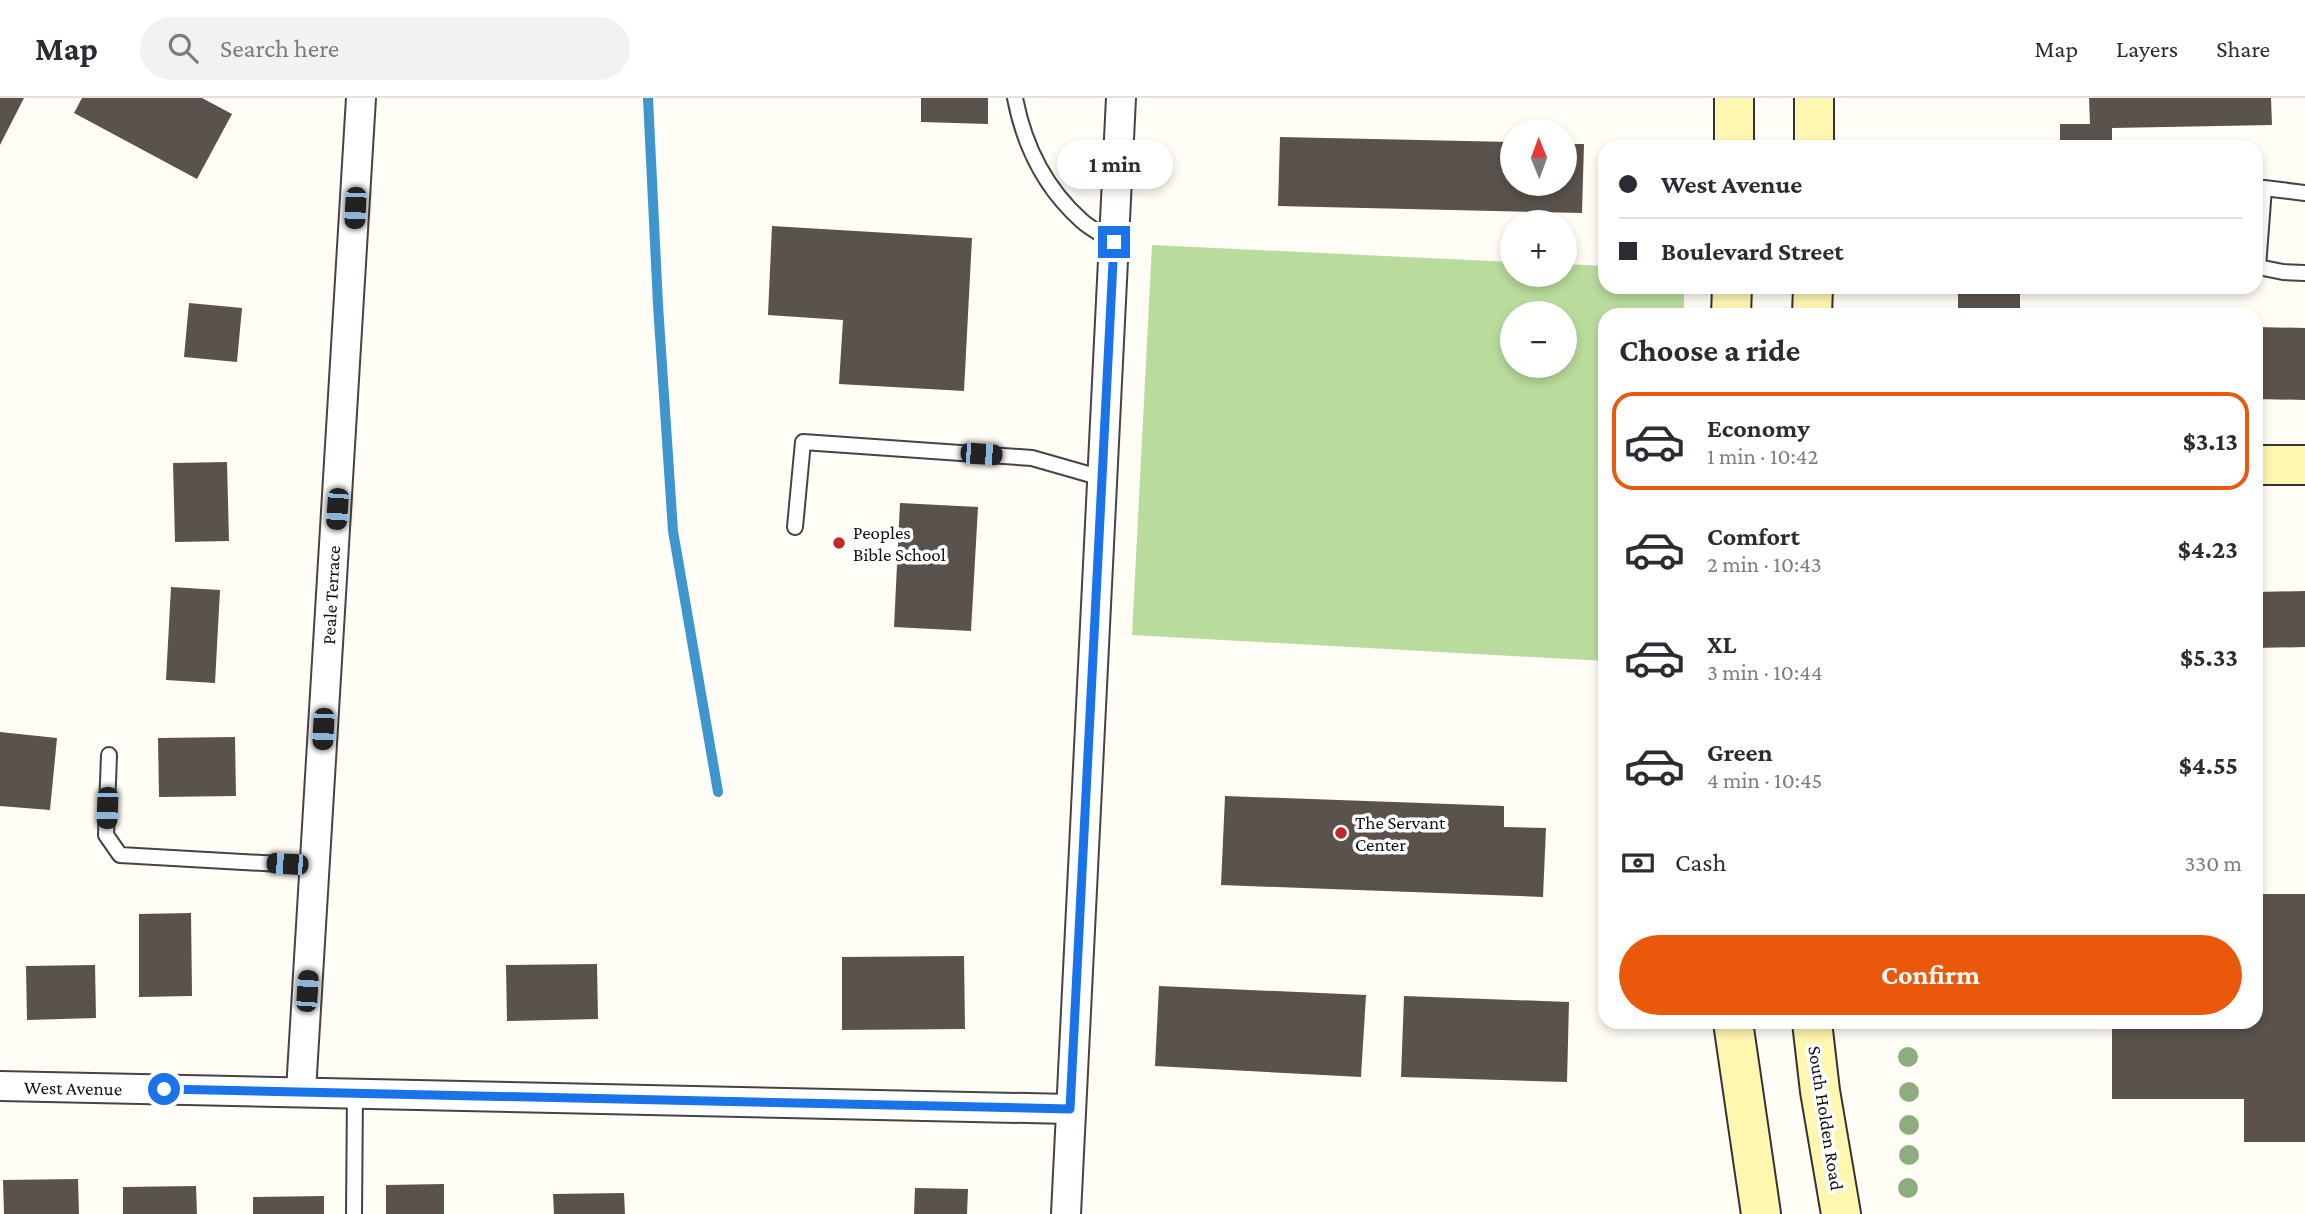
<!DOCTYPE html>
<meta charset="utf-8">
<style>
:root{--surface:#fff;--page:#f2f2f3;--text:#2b2b33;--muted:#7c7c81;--line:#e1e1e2;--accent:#ea580c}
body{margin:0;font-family:"Crimson Pro",serif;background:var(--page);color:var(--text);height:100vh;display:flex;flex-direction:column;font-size:26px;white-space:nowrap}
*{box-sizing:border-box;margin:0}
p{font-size:23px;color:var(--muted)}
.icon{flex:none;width:38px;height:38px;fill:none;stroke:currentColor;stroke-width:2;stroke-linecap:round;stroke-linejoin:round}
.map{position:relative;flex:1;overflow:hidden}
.sheet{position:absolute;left:1598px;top:210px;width:665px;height:721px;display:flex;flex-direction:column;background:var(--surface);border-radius:21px;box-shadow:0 4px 10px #0003}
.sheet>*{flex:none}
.top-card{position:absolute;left:1598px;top:42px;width:665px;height:154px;border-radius:21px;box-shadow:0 4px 10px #0003;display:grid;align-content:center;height:154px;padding:0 21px;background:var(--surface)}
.needle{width:46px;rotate:359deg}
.fabs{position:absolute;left:1500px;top:21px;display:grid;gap:14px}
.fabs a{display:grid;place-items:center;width:77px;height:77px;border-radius:50%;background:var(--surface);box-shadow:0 4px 10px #0003;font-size:35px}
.end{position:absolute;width:32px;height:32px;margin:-16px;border:9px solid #1a73e8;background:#fff;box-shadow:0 0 0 4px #fff}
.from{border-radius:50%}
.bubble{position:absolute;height:49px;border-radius:24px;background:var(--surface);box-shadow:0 4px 10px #0003;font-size:23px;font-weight:700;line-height:49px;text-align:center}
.car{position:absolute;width:21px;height:42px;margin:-21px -10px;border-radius:9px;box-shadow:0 0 5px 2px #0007;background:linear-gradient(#222 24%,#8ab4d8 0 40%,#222 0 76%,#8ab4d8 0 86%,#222 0)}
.top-card b{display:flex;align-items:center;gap:24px;height:66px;font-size:26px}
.top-card b+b{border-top:2px solid var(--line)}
.top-card i{width:18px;height:18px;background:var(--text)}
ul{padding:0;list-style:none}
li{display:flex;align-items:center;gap:21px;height:98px;margin:0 14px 10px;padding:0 7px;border:4px solid transparent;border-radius:21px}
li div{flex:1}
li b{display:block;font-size:26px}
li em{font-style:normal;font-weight:700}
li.on{border-color:var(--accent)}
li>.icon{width:63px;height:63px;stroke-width:1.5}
h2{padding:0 21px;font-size:32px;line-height:84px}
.pay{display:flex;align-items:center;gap:18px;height:77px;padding:0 21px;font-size:26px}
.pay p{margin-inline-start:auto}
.button{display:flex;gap:14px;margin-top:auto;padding:14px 21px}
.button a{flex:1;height:80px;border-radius:42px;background:var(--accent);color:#fff;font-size:28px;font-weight:700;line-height:80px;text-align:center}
header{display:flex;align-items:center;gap:42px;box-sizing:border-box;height:98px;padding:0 35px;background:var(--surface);border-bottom:2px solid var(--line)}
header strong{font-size:33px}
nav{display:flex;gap:38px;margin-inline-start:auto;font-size:24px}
.search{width:490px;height:63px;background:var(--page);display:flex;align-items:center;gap:18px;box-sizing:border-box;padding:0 24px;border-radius:38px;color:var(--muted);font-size:26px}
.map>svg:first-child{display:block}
.forest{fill:#b9dc9c;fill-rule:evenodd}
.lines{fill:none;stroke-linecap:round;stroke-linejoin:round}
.stream{stroke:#3f96cf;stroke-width:10}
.building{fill:#5a524d}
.lane-casing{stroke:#444;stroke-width:18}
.street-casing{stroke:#444;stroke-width:32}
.secondary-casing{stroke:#333;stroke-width:42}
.lane{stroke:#fff;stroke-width:14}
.street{stroke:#fff;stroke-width:28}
.secondary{stroke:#fff6b0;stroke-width:38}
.tree{fill:#8dad7f}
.route{stroke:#1a73e8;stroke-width:9}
.poi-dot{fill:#c4262e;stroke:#fff;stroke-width:2.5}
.labels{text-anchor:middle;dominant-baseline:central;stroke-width:7;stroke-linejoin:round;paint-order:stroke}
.poi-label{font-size:19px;fill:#111;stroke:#fff;text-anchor:start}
.street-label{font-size:19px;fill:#111;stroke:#fff}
</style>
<header>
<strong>Map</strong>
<div class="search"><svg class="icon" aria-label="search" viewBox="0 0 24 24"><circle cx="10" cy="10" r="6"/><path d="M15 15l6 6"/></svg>Search here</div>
<nav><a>Map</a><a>Layers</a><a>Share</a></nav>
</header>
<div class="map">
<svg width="2305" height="1116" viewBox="0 0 2305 1116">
<rect width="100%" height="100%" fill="#fffdf5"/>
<path class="forest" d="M1152 147 1512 164V177H1564L1565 166 1605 168V189H1684V217H1605V563L1132 537ZM1512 215H1564V268H1512Z"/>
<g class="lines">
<path class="stream" d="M648 0 658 207 673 433 718 694"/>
</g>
<g class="building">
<path d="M0 0H24L0 47Z"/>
<path d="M82 0H202L232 16 197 81 74 15Z"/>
<path d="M921 0H988V26L921 24Z"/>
<path d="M2089 0H2271L2272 27 2112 30V49H2060V26H2090Z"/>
<path d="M1280 39 1512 44V86H1564V46H1584L1582 115 1278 108Z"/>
<path d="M772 128 972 140 964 293 839 286 843 222 768 217Z"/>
<rect x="1958" y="189" width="62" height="28"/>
<path d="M189 205 242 210 237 264 184 259Z"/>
<path d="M2256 229 2305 230V302L2256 301Z"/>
<path d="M227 364 229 443 175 444 173 365Z"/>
<path d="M900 405 978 409 971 533 894 529Z"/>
<path d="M171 489 220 492 215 585 166 582Z"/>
<path d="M2305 493V549L2256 550V494Z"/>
<path d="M0 634 57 640 50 712 0 708Z"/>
<path d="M235 639 236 698 159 699 158 640Z"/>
<path d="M1225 698 1504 708V729L1546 730 1543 799 1221 787Z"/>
<path d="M2256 796H2305V1044H2244V1001H2112V924H2256Z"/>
<path d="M191 815 192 898 139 899V816Z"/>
<path d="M964 858 965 931 842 932V859Z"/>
<path d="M597 866 598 921 507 923 506 867Z"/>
<path d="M95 867 96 920 27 922 26 868Z"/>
<path d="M1159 888 1366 897 1361 979 1155 968Z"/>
<path d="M1404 898 1569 904 1567 984 1401 979Z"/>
<path d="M78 1081 79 1116H4L3 1082Z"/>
<path d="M444 1086V1116H386V1087Z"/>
<path d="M196 1088 197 1116H123V1089Z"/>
<path d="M915 1090 968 1091 967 1116H914Z"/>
<path d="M624 1095 625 1116H554L553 1096Z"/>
<path d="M324 1098V1116H253V1099Z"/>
</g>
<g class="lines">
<g class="lane-casing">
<g id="lane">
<path d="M1015 0C1024 47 1045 90 1082 123 1091 131 1103 137 1114 144"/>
<path d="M2305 95 2264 90 2258 169 2283 174 2305 175"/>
<path d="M795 429 803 344 1032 360 1102 380"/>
<path d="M109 657 106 737 120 757 315 768"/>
<path d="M354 1116 355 995"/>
</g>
</g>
<g class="street-casing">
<g id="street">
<path d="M0 988 1070 1011"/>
<path d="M301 993 361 0"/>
<path d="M1066 1116 1121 0"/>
</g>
</g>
<g class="secondary-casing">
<g id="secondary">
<path d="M1734 0V49"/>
<path d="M1814 49V0"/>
<path d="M1731 217 1732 189"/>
<path d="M1812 217 1813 189"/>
<path d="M2256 367H2305"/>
<path d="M1733 924 1761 1116"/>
<path d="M1812 924 1820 993 1841 1116"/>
</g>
</g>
<use href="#lane" class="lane"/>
<use href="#street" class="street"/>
<use href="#secondary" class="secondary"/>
</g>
<g class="tree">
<circle cx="1908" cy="959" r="10"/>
<circle cx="1909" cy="994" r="10"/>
<circle cx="1909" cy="1027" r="10"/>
<circle cx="1909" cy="1057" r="10"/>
<circle cx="1908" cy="1090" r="10"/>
</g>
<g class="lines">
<path class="route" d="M164 991 1070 1011 1114 144"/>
</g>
<g class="poi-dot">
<circle cx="839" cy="445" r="7"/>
<circle cx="1341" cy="735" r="7"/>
</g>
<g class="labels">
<g class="poi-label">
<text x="853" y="434">Peoples<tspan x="853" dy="22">Bible School</tspan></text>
<text x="1355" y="724">The Servant<tspan x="1355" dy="22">Center</tspan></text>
</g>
<g class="street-label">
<text transform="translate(331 497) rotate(-87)">Peale Terrace</text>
<text transform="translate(73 990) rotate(1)">West Avenue</text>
<text transform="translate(1826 1020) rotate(81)">South Holden Road</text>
</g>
</g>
</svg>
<div class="fabs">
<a><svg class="needle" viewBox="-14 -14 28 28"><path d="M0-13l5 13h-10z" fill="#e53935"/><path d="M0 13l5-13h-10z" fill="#7c7c81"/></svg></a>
<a>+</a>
<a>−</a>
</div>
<i class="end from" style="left:164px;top:991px"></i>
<i class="end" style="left:1114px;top:144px"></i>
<div class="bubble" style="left:1057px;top:42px;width:116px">1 min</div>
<i class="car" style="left:355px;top:110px;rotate:183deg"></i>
<i class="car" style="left:981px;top:356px;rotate:94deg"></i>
<i class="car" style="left:337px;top:411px;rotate:184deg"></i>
<i class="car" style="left:323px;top:631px;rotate:183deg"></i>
<i class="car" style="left:107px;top:710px;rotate:182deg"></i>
<i class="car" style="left:287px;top:766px;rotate:273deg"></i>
<i class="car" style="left:307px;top:893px;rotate:4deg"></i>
<div class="top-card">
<b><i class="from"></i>West Avenue</b>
<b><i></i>Boulevard Street</b>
</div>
<section class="sheet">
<h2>Choose a ride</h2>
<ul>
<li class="on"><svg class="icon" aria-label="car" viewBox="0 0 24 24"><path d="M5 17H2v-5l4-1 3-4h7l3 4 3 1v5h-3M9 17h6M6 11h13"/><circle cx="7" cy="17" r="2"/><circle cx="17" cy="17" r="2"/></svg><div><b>Economy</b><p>1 min · 10:42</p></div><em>$3.13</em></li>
<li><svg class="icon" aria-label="car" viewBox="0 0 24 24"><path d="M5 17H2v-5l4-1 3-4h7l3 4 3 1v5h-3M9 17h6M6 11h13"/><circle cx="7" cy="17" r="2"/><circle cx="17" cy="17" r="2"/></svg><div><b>Comfort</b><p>2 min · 10:43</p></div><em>$4.23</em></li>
<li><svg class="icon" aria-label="car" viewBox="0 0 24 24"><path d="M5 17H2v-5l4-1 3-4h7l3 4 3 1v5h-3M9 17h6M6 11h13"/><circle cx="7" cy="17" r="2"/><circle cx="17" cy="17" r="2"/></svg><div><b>XL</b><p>3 min · 10:44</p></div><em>$5.33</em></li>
<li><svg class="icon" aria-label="car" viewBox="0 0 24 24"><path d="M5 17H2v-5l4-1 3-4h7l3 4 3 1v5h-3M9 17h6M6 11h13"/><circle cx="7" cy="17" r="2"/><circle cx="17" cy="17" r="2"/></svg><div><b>Green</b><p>4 min · 10:45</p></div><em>$4.55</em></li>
</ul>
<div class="pay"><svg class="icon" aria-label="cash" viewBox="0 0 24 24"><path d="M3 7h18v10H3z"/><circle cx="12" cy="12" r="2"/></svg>Cash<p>330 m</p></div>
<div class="button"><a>Confirm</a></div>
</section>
</div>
